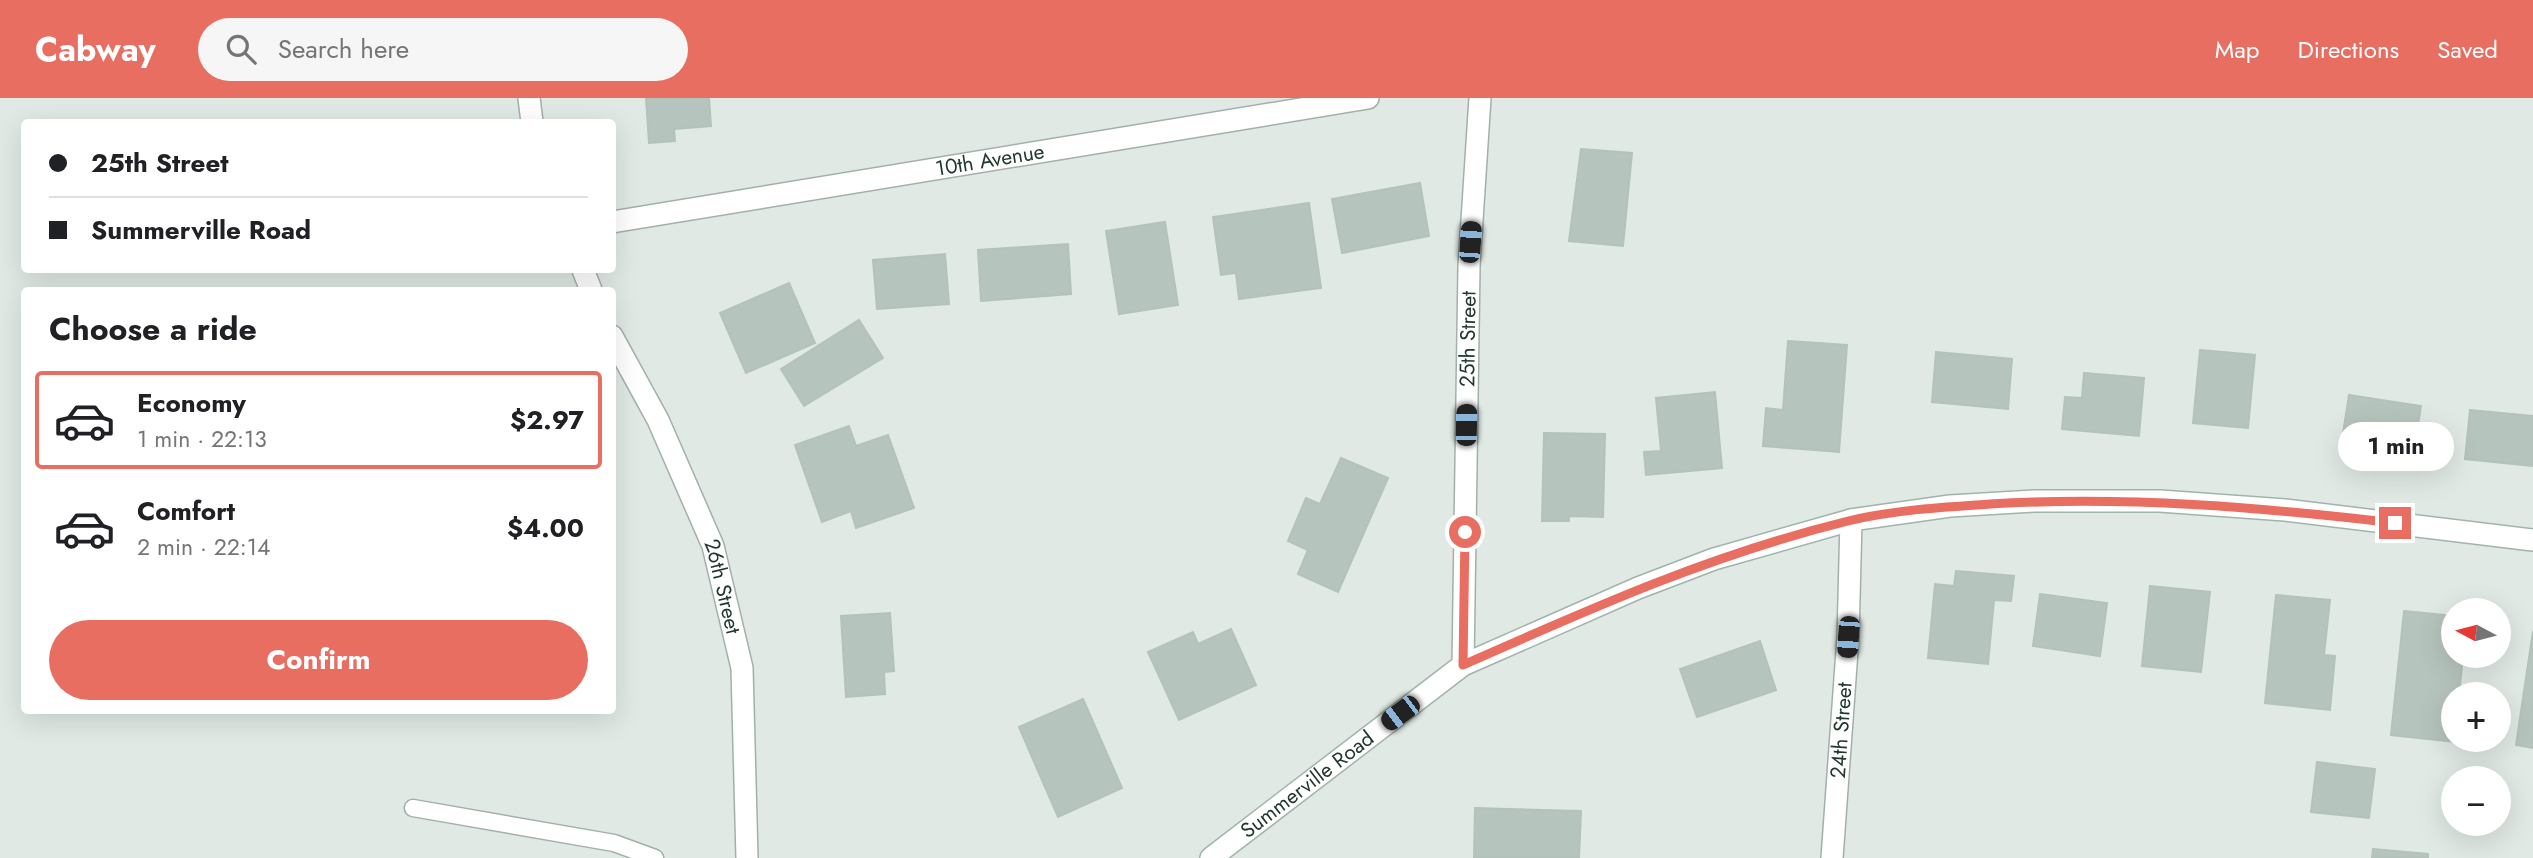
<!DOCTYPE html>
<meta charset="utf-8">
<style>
:root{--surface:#fff;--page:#f6f6f6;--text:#202124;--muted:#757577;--line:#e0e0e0;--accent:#e76e60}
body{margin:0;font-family:Jost,sans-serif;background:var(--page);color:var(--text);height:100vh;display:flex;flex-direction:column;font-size:26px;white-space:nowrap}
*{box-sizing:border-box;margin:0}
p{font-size:23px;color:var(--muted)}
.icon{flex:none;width:38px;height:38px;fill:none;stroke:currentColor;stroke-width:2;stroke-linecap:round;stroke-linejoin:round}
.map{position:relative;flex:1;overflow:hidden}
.details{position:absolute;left:21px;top:189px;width:595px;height:427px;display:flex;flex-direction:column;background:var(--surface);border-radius:7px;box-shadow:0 7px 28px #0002}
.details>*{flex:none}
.top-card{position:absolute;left:21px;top:21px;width:595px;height:154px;border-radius:7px;box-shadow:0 7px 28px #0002;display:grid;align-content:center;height:154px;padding:0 28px;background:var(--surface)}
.needle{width:46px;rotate:277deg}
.tools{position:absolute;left:2441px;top:500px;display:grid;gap:14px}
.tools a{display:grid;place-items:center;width:70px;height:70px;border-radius:50%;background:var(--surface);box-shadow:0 7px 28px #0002;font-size:35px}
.end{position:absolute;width:32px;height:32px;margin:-16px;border:9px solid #e76e60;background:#fff;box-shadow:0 0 0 4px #fff}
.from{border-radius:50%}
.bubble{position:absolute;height:49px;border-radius:24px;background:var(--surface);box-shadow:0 7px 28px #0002;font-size:23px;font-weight:700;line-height:49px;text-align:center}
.car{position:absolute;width:21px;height:42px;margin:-21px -10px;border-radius:9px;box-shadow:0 0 5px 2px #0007;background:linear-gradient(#222 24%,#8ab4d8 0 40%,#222 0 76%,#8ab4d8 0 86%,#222 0)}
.top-card b{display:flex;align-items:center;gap:24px;height:66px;font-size:26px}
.top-card b+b{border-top:2px solid var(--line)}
.top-card i{width:18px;height:18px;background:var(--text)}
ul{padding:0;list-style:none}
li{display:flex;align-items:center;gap:21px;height:98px;margin:0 14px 10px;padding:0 14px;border:4px solid transparent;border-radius:7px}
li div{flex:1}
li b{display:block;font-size:26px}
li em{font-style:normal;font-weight:700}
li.on{border-color:var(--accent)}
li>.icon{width:63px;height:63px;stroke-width:1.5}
h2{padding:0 28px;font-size:32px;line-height:84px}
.primary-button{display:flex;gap:14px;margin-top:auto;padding:14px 28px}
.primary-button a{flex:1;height:80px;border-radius:42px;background:var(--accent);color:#fff;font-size:28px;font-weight:700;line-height:80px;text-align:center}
header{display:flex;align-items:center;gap:42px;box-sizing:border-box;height:98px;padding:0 35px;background:var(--accent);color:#fff}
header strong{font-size:33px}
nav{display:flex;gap:38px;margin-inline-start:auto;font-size:24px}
.search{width:490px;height:63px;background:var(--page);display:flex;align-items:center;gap:18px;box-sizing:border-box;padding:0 24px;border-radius:38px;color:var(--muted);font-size:26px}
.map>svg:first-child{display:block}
.building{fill:#b5c4bc;stroke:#b3c2ba;stroke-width:2}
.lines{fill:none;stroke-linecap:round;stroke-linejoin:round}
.service-casing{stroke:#a3b0aa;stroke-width:19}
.minor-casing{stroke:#a3b0aa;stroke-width:24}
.secondary-casing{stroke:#a0b4aa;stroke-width:24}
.service{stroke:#fff;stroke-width:16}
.minor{stroke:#fff;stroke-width:21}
.secondary{stroke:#fff;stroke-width:21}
.route{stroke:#e76e60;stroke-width:9}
.labels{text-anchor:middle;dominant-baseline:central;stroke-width:7;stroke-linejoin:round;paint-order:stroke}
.street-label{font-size:21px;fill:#22382f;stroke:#f0f6f2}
</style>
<header>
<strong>Cabway</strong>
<div class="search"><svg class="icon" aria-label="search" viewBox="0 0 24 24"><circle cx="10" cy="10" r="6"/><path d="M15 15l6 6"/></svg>Search here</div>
<nav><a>Map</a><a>Directions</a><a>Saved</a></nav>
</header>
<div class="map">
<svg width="2533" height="760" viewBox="0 0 2533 760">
<rect width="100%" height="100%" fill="#e0e9e4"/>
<g class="building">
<path d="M646 0H709L711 28 674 31 675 43 649 45Z"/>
<path d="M1581 51 1632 55 1623 148 1569 143Z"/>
<path d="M1420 85 1429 138 1342 155 1332 101Z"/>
<path d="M1309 105 1321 190 1239 201 1236 175 1221 177 1213 119Z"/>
<path d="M1165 124 1178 207 1119 216 1106 133Z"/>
<path d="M1068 146 1071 196 981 203 978 152Z"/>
<path d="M945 156 949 206 877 211 873 162Z"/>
<path d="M789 185 815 245 746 275 720 215Z"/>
<path d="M859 222 883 260 804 308 781 271Z"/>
<path d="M1788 243 1847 247 1839 354 1763 348 1766 310 1783 312Z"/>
<path d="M2200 252 2255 257 2248 330 2193 325Z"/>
<path d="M1936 254 2012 261 2008 311 1932 304Z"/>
<path d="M2084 275 2144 280 2139 338 2062 331 2065 299 2082 300Z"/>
<path d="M1715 294 1722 370 1646 377 1644 354 1661 353 1656 300Z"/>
<path d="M2349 297 2421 308 2414 352 2342 342Z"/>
<path d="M2470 312 2533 318V368L2465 361Z"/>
<path d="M849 328 856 348 888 337 914 410 856 430 851 413 822 424 795 347Z"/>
<path d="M1544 335 1605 336 1603 419 1569 418V423H1542Z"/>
<path d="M1341 360 1388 380 1338 494 1298 476 1308 452 1288 443 1306 400 1320 406Z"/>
<path d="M1956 473 2014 478 2011 503 1994 502 1988 566 1928 560 1935 486 1954 488Z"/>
<path d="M2150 488 2210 494 2201 574 2142 568Z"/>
<path d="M2040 496 2107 505 2100 558 2033 548Z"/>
<path d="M2276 497 2330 502 2324 557 2335 558 2330 612 2265 605Z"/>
<path d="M2404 513 2454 518V558H2463L2459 597H2454L2455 644 2391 637Z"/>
<path d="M890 515 894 573 884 574 885 596 846 599 841 518Z"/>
<path d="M1231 531 1256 587 1179 622 1148 554 1193 534 1198 546Z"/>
<path d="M2533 533V650L2516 647Z"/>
<path d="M1760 543 1776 592 1697 619 1680 571Z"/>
<path d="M1083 601 1122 690 1058 719 1019 629Z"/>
<path d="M2317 664 2375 671 2369 720 2311 714Z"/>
<path d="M1475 710 1581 713 1579 760H1474Z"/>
<path d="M2373 751 2428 756V760H2372Z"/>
</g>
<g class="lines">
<g class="service-casing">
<path id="service" d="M413 710 614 745 655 760"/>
</g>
<g class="minor-casing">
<g id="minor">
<path d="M529 0 532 24"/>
<path id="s1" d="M612 124 1368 0"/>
<path d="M583 172 591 192"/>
<path id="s2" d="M612 238 658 322 713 448 742 570 747 760"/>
<path id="s3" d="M1463 567 1469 168 1480 0"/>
<path id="s4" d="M1832 760 1848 539 1851 422"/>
</g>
</g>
<g class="secondary-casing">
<g id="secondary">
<path id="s5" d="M1211 760 1463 567 1638 490 1714 461 1851 422 1950 408 2034 403H2160L2285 412 2533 442"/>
</g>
</g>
<use href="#service" class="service"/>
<use href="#minor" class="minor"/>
<use href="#secondary" class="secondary"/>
</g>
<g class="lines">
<path class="route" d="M1465 434 1463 567C1592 510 1710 457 1848 423 1894 412 1943 409 1990 406 2126 398 2260 409 2395 425"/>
</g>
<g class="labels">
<g class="street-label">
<text stroke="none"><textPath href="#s1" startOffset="383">10th Avenue</textPath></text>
<text stroke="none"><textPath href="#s3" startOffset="326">25th Street</textPath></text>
<text stroke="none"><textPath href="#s2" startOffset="275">26th Street</textPath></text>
<text stroke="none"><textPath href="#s4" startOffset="128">24th Street</textPath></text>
<text stroke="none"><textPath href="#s5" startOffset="121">Summerville Road</textPath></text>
</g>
</g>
</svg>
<div class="tools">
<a><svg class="needle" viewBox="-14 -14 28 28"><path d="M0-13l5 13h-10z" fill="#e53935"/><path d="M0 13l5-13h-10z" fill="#757577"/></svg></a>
<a>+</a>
<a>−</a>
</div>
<i class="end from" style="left:1465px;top:434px"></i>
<i class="end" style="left:2395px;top:425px"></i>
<div class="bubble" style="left:2338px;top:324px;width:116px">1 min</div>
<i class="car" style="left:1470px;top:144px;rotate:4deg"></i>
<i class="car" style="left:1466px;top:327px;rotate:1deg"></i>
<i class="car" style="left:1848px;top:539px;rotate:184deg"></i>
<i class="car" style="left:1400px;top:615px;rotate:233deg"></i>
<div class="top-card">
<b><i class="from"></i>25th Street</b>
<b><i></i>Summerville Road</b>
</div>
<section class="details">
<h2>Choose a ride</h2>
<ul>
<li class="on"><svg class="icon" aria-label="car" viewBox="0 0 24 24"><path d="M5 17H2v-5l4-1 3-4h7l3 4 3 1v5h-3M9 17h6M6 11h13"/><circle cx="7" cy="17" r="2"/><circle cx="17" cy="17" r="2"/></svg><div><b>Economy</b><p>1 min · 22:13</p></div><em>$2.97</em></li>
<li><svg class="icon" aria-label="car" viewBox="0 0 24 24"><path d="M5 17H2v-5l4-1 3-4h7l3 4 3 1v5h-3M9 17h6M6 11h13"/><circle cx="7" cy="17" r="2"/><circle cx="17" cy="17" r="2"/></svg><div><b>Comfort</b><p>2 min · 22:14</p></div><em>$4.00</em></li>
</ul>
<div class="primary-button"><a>Confirm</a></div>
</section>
</div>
